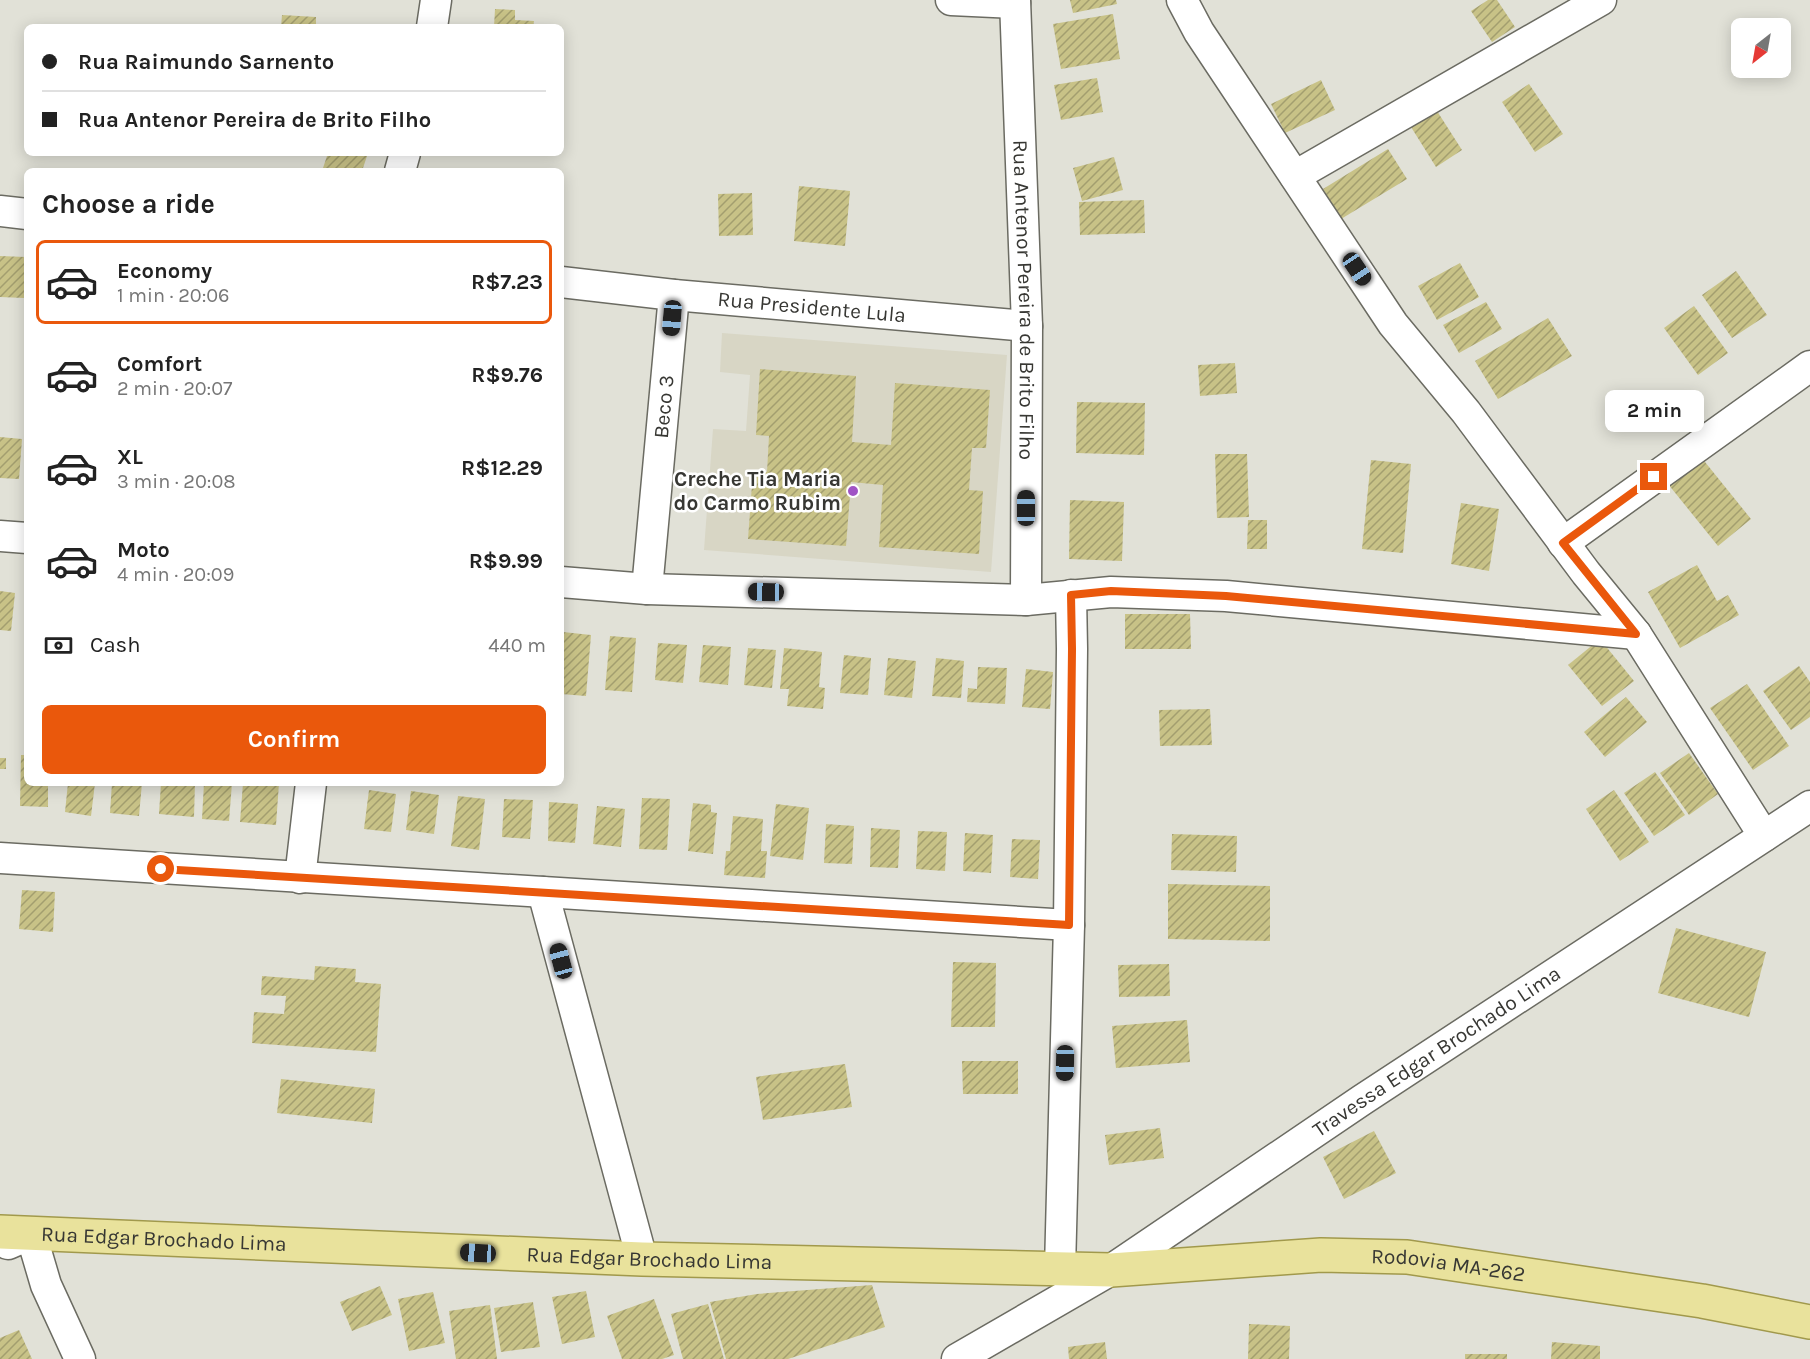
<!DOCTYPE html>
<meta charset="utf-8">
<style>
:root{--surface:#fff;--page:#f2f2f2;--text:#222;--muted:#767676;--line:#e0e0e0;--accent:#ea580c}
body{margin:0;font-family:Karla,sans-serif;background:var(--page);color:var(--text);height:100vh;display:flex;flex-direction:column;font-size:22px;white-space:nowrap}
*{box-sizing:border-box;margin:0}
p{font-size:20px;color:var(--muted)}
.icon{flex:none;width:33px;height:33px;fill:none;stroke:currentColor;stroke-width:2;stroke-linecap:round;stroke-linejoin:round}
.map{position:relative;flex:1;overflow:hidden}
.side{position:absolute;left:24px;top:168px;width:540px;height:618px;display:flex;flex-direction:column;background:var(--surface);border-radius:9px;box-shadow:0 3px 15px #0003}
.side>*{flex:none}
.top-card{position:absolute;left:24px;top:24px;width:540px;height:132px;border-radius:9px;box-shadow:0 3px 15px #0003;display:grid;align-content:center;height:132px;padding:0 18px;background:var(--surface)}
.needle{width:39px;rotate:211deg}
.controls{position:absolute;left:1731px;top:18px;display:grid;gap:12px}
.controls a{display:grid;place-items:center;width:60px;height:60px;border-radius:9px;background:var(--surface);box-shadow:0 3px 15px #0003;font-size:30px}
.end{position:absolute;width:27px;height:27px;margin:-14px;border:8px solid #ea580c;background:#fff;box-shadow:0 0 0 3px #fff}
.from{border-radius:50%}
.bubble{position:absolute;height:42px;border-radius:9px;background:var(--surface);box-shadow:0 3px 15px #0003;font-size:20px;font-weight:700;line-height:42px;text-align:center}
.car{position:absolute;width:18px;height:36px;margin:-18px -9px;border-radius:8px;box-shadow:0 0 4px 2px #0007;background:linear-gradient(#222 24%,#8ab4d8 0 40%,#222 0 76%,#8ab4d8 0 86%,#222 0)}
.top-card b{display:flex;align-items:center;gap:21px;height:57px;font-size:22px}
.top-card b+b{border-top:2px solid var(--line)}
.top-card i{width:15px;height:15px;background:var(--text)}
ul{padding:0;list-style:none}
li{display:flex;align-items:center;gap:18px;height:84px;margin:0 12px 9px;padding:0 6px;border:3px solid transparent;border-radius:9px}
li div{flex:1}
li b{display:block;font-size:22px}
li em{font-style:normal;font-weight:700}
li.on{border-color:var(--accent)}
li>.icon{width:54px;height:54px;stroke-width:1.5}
h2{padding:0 18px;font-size:27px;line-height:72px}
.pay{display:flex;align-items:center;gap:15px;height:66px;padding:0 18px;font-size:22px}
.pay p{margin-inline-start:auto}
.cta{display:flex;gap:12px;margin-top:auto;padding:12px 18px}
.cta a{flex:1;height:69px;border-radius:9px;background:var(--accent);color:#fff;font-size:24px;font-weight:700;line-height:69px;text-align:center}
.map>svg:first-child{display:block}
.built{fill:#d8d6c5}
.building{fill:url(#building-hatch)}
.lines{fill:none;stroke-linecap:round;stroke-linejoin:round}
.minor-casing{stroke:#6b6b62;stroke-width:33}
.major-casing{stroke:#a1994c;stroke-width:36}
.minor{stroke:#fff;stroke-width:30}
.major{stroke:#e9e29c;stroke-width:33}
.route{stroke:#ea580c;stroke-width:8}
.poi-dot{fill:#a053c5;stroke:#fff;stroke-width:2}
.labels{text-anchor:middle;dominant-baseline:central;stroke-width:5;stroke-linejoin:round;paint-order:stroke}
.street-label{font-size:21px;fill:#373733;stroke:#fff}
.poi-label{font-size:21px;font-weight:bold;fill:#373733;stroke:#fff;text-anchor:end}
</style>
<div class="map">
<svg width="1810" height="1359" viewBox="0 0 1810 1359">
<defs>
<pattern id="building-hatch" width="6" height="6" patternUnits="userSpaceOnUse" patternTransform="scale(1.5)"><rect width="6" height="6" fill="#c8c287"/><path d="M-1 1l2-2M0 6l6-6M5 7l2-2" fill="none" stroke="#a39e6f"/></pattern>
</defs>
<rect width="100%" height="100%" fill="#e1e1d7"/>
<path class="built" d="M722 333 1007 355 991 572 704 550 713 429 746 431 750 375 720 372Z"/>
<g class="building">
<path d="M1070 0H1116L1117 4 1073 13Z"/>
<path d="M1488 0H1497L1515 27 1492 42 1471 11Z"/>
<path d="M495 9 515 10V20L534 21 533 27H494Z"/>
<path d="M1113 14 1120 59 1061 69 1053 24Z"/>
<path d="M282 15 316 17V27H281Z"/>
<path d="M1097 78 1103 112 1061 120 1054 85Z"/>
<path d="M1321 80 1335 110 1285 133 1271 104Z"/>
<path d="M1529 84 1563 134 1535 152 1502 102Z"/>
<path d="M1437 111 1462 150 1436 167 1411 127Z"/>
<path d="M1388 149 1407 179 1341 219 1323 189Z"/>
<path d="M328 153H368L362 171H322Z"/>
<path d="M1114 157 1123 190 1082 201 1073 168Z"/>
<path d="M799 186 850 191 845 246 794 241Z"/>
<path d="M752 193 753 235 719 236 718 194Z"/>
<path d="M1144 200 1145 233 1080 235 1079 202Z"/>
<path d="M0 256 26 257 24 298 0 297Z"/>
<path d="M1460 263 1479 297 1437 320 1418 286Z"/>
<path d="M1736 271 1767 315 1732 338 1702 295Z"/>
<path d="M1486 302 1502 329 1459 353 1443 325Z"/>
<path d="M1694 306 1728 353 1698 375 1664 328Z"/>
<path d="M1548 318 1572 356 1498 399 1475 361Z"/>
<path d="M1235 363 1237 393 1200 396 1198 365Z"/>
<path d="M760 369 856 376 852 442 891 445 895 383 990 390 986 448H972L969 490 983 491 979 554 879 547 883 485 851 482 846 546 748 539 753 471 767 472 769 436 756 435Z"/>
<path d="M1077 402 1145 403 1144 455 1076 453Z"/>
<path d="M0 437 22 439 19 479 0 478Z"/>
<path d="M1215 454H1247L1249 517 1217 518Z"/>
<path d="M1701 457 1751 519 1718 546 1668 484Z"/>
<path d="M1371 460 1411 464 1403 553 1362 549Z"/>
<path d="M1070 500 1124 502 1122 561 1069 559Z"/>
<path d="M1461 503 1499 509 1489 571 1451 564Z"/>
<path d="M1248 520H1267V549H1247Z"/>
<path d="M1697 565 1717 601 1728 595 1739 615 1680 648 1648 592Z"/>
<path d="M0 591 15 593 11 631 0 630Z"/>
<path d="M1125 614H1190L1191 649H1125Z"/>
<path d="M563 632 591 635 586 696 561 694Z"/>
<path d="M610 636 636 638 632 692 605 690Z"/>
<path d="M1600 639 1634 681 1602 706 1568 665Z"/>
<path d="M658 643 687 645 683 683 655 680Z"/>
<path d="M703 645 731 647 728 685 699 682Z"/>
<path d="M748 648 776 650 772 688 744 685Z"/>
<path d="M784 648 822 652 819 687 825 688 823 709 787 706 789 689H780Z"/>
<path d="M844 655 871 658 868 695 840 693Z"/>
<path d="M888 658 916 661 912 698 884 695Z"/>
<path d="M936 658 964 661 961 698 932 696Z"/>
<path d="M1799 666 1810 682V717L1791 730 1763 691Z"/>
<path d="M978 667 1007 668 1005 704 967 702 968 688 977 689Z"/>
<path d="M1026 669 1053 672 1050 709 1022 707Z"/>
<path d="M1747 684 1789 746 1753 770 1710 708Z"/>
<path d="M1626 697 1647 722 1605 757 1584 732Z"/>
<path d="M1210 709 1212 745 1160 746 1159 710Z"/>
<path d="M1689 753 1718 794 1689 815 1660 773Z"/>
<path d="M21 755H27V783H48V807L20 806Z"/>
<rect x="0" y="758" width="6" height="11"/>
<path d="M1655 772 1685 815 1654 836 1624 793Z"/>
<path d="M68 783H95L91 816 65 812Z"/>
<path d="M112 783H142L139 816 110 813Z"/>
<path d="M161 783H195L194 817 159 814Z"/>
<path d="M204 783H232L229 821 202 819Z"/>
<path d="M243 783H279L276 825 240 822Z"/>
<path d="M369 790 396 794 391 832 364 829Z"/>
<path d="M1614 790 1649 842 1620 861 1586 809Z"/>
<path d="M411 791 439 795 434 834 406 830Z"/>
<path d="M458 796 485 799 479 850 451 846Z"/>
<path d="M642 798 670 799 667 850 639 849Z"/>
<path d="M504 799 533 800 530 839 502 837Z"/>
<path d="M549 802 578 804 575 843 548 841Z"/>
<path d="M693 803 711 805V812L717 813 713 854 688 851Z"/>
<path d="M776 804 809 808 803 860 770 856Z"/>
<path d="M597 806 625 809 621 847 593 844Z"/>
<path d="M733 816 763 819 761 851H767L765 878 724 875 726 851H730Z"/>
<path d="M826 824 854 826 852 864 824 863Z"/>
<path d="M871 828 900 830 898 868 870 867Z"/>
<path d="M918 831 947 832 945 871 916 869Z"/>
<path d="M965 833 993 835 991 873 963 871Z"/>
<path d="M1172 834 1237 836 1236 872 1171 870Z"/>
<path d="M1012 839 1040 840 1038 879 1010 877Z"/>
<path d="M1168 884 1270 886V941L1168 939Z"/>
<path d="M22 890 55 892 53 932 19 929Z"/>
<path d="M1676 928 1766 952 1749 1017 1658 993Z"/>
<path d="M953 962 996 963 995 1027H951Z"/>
<path d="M1169 964 1170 996 1119 997 1118 965Z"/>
<path d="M315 966 356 969 355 982 381 984 376 1052 252 1043 254 1012 284 1014 286 996 261 995 262 976 314 980Z"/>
<path d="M1187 1020 1190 1062 1116 1068 1112 1026Z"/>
<path d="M962 1061H1018V1094H963Z"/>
<path d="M845 1064 852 1107 763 1120 756 1077Z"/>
<path d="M281 1079 375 1089 372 1123 277 1113Z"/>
<path d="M1160 1128 1164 1158 1109 1165 1105 1135Z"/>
<path d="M1374 1131 1396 1173 1344 1199 1323 1157Z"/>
<path d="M872 1285 885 1327 788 1359H726L710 1302 757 1294Z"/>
<path d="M380 1286 392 1315 352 1331 340 1302Z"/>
<path d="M586 1291 595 1337 562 1344 552 1297Z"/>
<path d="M433 1292 445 1343 409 1351 398 1299Z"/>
<path d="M654 1299 674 1355 662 1359H622L607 1316Z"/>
<path d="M533 1302 540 1347 501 1352 494 1308Z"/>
<path d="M708 1304 724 1359H683L671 1314Z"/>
<path d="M490 1305 497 1359H456L449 1311Z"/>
<path d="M1249 1324 1290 1326 1289 1359H1248Z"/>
<path d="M19 1330 32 1359H0V1338Z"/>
<path d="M1105 1342 1107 1359H1069L1068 1347Z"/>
<path d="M1552 1342 1600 1346V1359H1551Z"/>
<rect x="1465" y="1354" width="42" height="5"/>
</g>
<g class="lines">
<g class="minor-casing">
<g id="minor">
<path d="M951 0 1015 3"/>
<path id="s1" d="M1015 0 1027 326 1026 600"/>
<path d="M1182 0 1199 32 1393 324 1466 412 1586 573 1636 634 1764 836"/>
<path d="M432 27 436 0"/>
<path d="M400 171 405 153"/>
<path d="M1295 176 1601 0"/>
<path d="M0 211 27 214"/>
<path id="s2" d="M561 282 674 295 1027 326"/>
<path d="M0 536 27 538"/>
<path d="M1563 543 1810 366"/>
<path d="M561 582 647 589 1026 600 1111 592 1226 596 1636 634"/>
<path id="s3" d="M647 589 674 295"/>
<path d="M0 858 1069 925"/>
<path d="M300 878 311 783"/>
<path d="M543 892 642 1259"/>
<path d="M8 1244 31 1234 46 1285 80 1359"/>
<path d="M1060 1269 1069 925 1072 649 1071 595"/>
<path id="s4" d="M957 1359 1111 1270 1362 1100 1810 806"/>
</g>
</g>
<g class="major-casing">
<g id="major">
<path id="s5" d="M0 1232 642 1259 1111 1270 1321 1255 1407 1257 1702 1301 1810 1322"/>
</g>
</g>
<use href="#minor" class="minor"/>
<use href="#major" class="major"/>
</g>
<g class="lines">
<path class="route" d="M161 869 1069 925 1072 649 1071 595 1111 591 1226 596 1636 634 1563 543 1654 477"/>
</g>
<circle class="poi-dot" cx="853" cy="491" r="6"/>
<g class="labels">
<g class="street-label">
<text stroke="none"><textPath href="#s1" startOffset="300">Rua Antenor Pereira de Brito Filho</textPath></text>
<text stroke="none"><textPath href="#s2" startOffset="252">Rua Presidente Lula</textPath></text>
<text stroke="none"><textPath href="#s3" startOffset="183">Beco 3</textPath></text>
<text stroke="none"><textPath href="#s4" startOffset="570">Travessa Edgar Brochado Lima</textPath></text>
<text stroke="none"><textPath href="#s5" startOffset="164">Rua Edgar Brochado Lima</textPath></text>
<text stroke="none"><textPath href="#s5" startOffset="650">Rua Edgar Brochado Lima</textPath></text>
<text stroke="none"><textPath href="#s5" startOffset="1450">Rodovia MA-262</textPath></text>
</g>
<g class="poi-label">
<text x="841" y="479">Creche Tia Maria<tspan x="841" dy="24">do Carmo Rubim</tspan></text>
</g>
</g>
</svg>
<div class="controls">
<a><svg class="needle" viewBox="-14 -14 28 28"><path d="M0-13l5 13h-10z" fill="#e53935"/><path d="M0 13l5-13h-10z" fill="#767676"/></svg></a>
</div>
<i class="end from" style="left:161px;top:869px"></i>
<i class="end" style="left:1654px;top:477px"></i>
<div class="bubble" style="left:1605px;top:390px;width:99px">2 min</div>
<i class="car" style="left:1357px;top:269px;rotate:146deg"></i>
<i class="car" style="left:672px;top:318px;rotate:185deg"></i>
<i class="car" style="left:1026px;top:508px;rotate:0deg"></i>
<i class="car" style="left:766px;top:592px;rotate:271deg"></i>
<i class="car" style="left:561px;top:961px;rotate:345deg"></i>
<i class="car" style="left:1065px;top:1063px;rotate:181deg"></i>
<i class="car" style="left:478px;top:1253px;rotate:273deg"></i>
<div class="top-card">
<b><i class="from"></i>Rua Raimundo Sarnento</b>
<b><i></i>Rua Antenor Pereira de Brito Filho</b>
</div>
<section class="side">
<h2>Choose a ride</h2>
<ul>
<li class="on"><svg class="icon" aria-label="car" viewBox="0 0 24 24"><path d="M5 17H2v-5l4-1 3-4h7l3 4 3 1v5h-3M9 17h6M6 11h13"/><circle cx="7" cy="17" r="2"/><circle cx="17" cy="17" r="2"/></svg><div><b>Economy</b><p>1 min · 20:06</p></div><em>R$7.23</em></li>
<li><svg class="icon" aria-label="car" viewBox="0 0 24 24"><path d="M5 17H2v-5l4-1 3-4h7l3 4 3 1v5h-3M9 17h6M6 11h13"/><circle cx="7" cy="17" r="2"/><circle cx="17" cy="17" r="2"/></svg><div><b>Comfort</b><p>2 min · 20:07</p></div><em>R$9.76</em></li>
<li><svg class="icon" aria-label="car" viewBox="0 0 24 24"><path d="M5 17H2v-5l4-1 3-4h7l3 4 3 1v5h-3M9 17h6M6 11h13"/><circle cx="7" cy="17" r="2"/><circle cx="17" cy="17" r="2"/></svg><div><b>XL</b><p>3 min · 20:08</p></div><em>R$12.29</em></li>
<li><svg class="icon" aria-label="car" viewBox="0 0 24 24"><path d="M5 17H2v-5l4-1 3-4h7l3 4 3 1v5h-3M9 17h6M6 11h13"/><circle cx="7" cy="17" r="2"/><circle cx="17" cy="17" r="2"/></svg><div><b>Moto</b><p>4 min · 20:09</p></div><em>R$9.99</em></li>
</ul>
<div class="pay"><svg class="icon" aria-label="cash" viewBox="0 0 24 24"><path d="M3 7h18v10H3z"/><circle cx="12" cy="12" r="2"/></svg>Cash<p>440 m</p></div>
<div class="cta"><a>Confirm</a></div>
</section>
</div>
